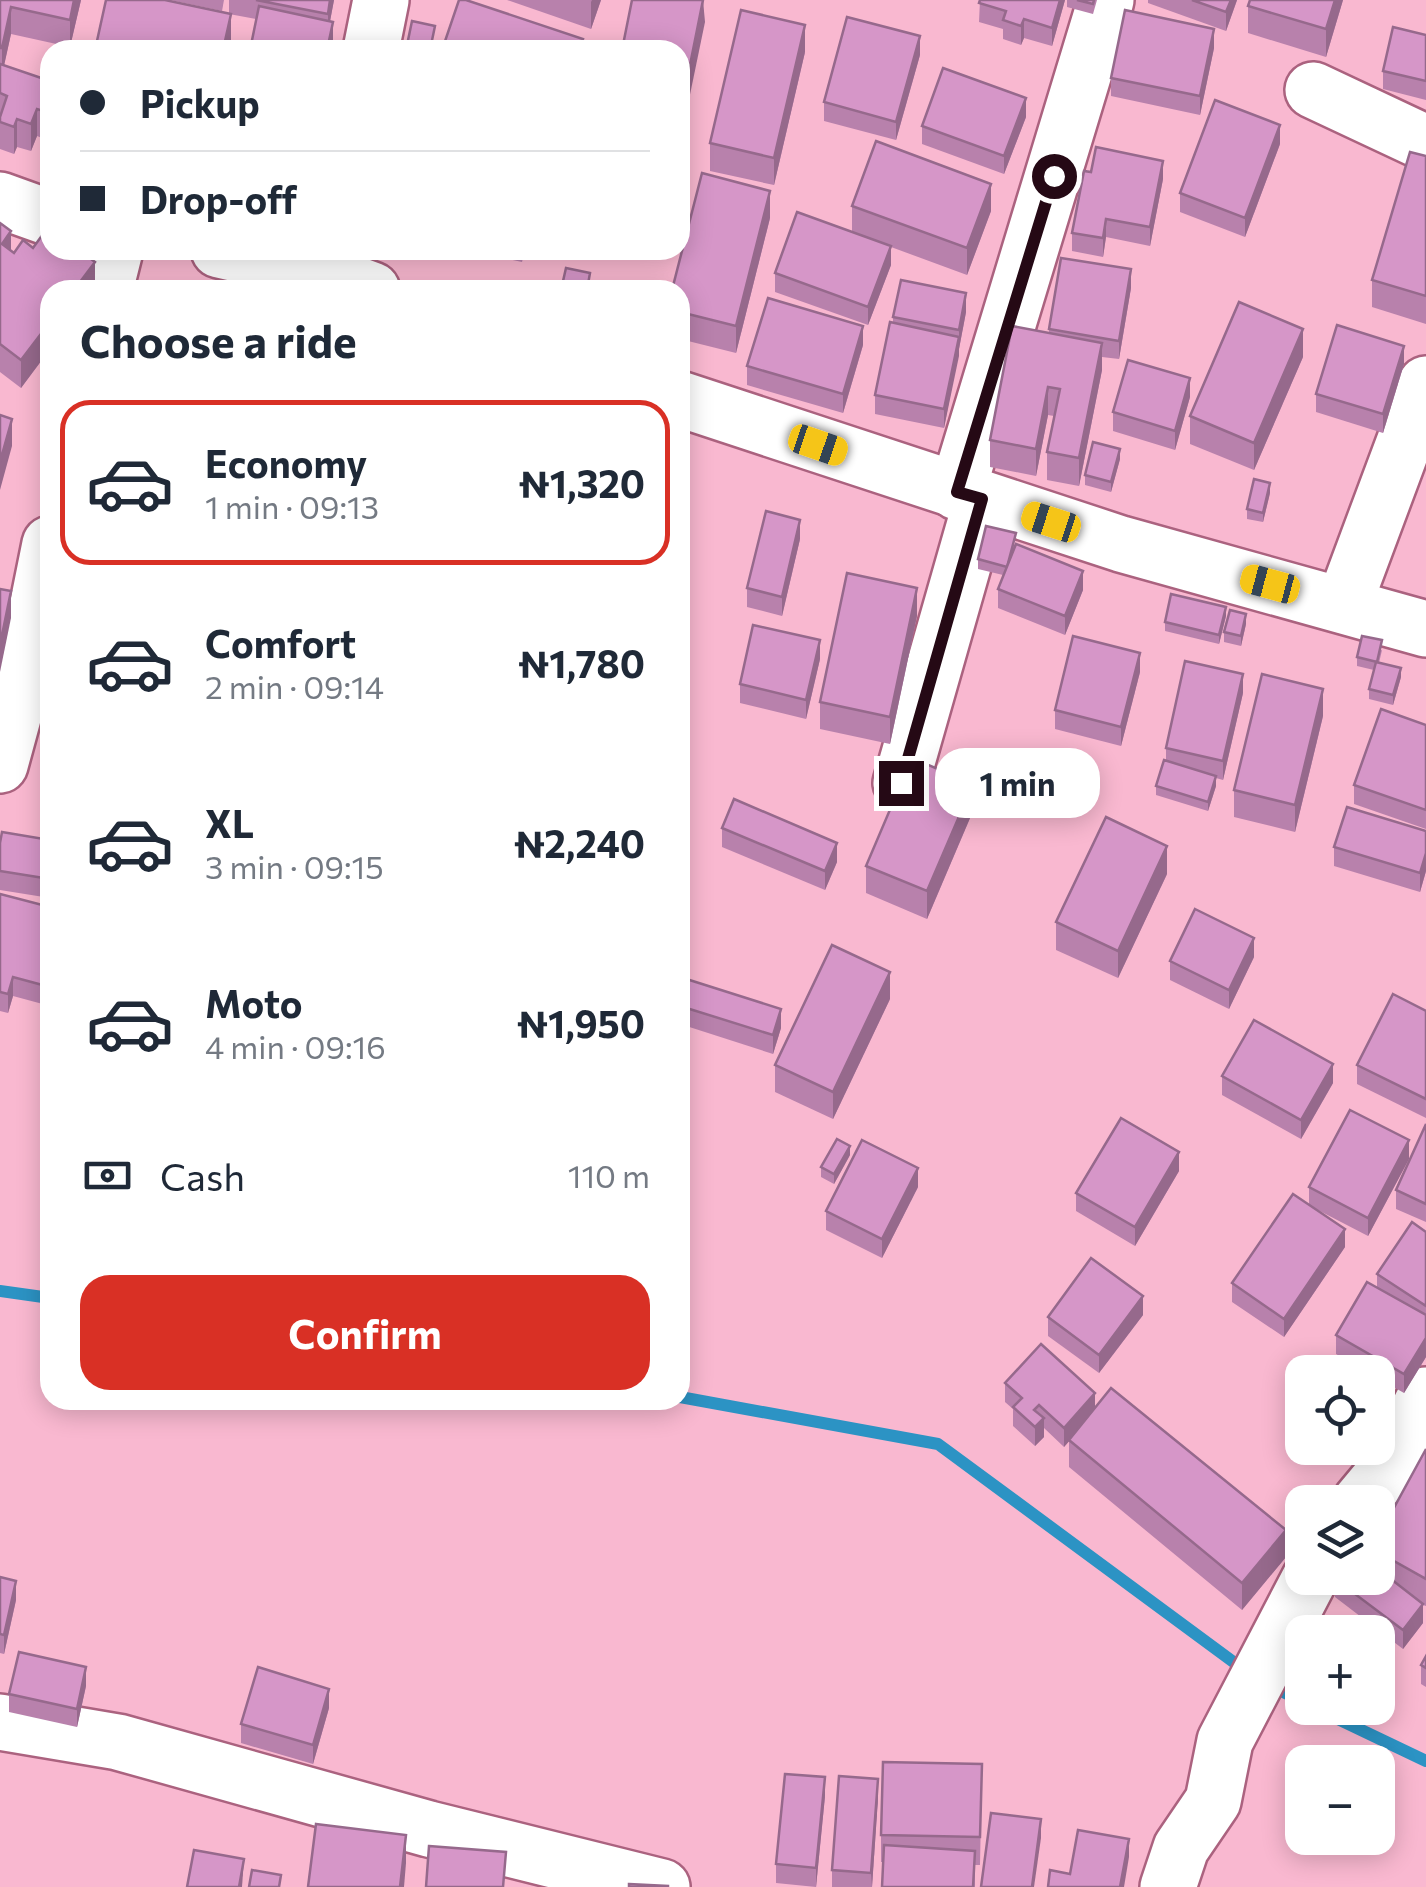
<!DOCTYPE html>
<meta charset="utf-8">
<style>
:root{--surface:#fff;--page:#f2f2f3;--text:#1f2937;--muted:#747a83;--line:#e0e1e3;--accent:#d93025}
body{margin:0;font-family:Commissioner,sans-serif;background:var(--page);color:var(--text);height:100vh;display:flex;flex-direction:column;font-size:38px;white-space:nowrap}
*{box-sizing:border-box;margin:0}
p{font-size:32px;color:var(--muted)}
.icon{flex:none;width:55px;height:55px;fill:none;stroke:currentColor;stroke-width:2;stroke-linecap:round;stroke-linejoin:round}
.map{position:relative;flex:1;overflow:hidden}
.side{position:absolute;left:40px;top:280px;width:650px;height:1130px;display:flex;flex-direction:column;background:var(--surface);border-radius:30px;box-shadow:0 5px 25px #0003}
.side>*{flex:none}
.top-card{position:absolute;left:40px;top:40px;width:650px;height:220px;border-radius:30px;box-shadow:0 5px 25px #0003;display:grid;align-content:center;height:220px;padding:0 40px;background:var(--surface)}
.tools{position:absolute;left:1285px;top:1355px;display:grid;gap:20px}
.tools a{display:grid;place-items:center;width:110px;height:110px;border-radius:20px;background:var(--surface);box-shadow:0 5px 25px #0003;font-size:50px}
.end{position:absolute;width:45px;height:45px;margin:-22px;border:12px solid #250915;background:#fff;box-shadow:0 0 0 5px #fff}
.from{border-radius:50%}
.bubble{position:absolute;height:70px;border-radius:30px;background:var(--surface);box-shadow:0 5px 25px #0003;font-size:32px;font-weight:700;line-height:70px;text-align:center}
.car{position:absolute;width:30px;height:60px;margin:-30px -15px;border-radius:12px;box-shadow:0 0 8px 2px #0007;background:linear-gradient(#f5c518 24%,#345 0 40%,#f5c518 0 76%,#345 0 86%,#f5c518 0)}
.top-card b{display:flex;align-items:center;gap:35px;height:95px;font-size:38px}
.top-card b+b{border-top:2px solid var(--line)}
.top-card i{width:25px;height:25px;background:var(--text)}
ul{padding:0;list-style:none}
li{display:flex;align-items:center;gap:30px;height:165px;margin:0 20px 15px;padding:0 20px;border:5px solid transparent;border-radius:30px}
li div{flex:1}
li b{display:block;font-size:38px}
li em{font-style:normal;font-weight:700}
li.on{border-color:var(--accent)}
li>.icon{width:90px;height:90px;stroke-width:1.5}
h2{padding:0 40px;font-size:45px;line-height:120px}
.pay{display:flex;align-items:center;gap:25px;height:110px;padding:0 40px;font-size:38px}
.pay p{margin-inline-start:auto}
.button{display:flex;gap:20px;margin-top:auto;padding:20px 40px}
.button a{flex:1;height:115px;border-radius:30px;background:var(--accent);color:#fff;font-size:40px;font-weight:700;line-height:115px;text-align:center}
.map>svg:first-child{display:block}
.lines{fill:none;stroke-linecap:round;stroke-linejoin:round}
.stream{stroke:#2c93c4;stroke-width:12}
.minor-casing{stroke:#ab627f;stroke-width:60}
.minor{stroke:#fff;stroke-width:55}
.wall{fill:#b881ac}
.shaded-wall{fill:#96698c}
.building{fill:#d696c8;stroke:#96698c;stroke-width:2.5}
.route{stroke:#250915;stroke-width:12}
</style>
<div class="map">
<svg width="1426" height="1887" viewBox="0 0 1426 1887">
<rect width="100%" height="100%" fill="#f9b8d0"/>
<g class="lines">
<g class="stream">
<path d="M0 1291 50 1298"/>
<path d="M680 1397 938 1444 1247 1672"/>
<path d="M1269 1685 1302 1701"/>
<path d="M1315 1708 1426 1761"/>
</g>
<g class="minor-casing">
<g id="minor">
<path d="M371 50 381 0"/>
<path d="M1313 90 1426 143"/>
<path d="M0 200 50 218"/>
<path d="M219 250 334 276 372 290"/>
<path d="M105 290 115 250"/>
<path d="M680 399 1121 544 1426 629"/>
<path d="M957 492 1106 0"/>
<path d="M1344 604 1426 384"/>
<path d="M0 765 21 688 50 544"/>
<path d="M901 783 982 499"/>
<path d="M1360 1502 1390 1466 1426 1395"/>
<path d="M0 1722 118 1742 429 1829 662 1887"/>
<path d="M1168 1887 1181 1848 1213 1801 1225 1741 1310 1578"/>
</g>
</g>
<use href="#minor" class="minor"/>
</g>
<g class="wall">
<path d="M0 0H81L70 47 11 34 4 65 50 81V141L37 136 31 151 17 147 14 154 0 149Z"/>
<path d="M170 0H224L222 11Z"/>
<path d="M229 0H334L330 21 256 19 229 14 231 42 229 14Z"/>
<path d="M507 0H601L591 29Z"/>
<path d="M980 0H1065L1052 46 1024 38 1021 45 1003 39V29L979 22Z"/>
<path d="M1067 0H1097L1093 14 1067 7Z"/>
<path d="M1148 0H1237L1226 31 1148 3Z"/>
<path d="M1250 0H1343L1326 57 1248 33V6Z"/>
<path d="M1426 35V100L1383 89V71Z"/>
<path d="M1214 48 1200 115 1111 96V78Z"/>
<path d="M805 52 774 185 710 171V143Z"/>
<path d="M920 55 896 140 824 121V102Z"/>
<path d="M1026 117 1004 174 922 144V126Z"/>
<path d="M1280 144 1245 237 1180 212V193Z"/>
<path d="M1426 156V324L1372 307V280Z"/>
<path d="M1163 179 1150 246 1106 237 1103 257 1072 251V233Z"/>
<path d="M852 206 991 211 967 275 891 247V265L868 325 775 292V273L852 232Z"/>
<path d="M770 218 736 353 680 339V290Z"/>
<path d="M0 223 11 250 14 253 33 248 95 289 21 388 0 372Z"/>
<path d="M468 250H525L522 262Z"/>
<path d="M1131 288 1119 359 1102 357V370L1079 486 1047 480V452L1054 416 1048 415 1036 476 990 467V440L1049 333V329Z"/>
<path d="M966 312 944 428 875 414V395L893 323V317Z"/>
<path d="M863 345 843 413 747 385V366Z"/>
<path d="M1303 357 1254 470 1190 444V416Z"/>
<path d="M1404 364 1383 433 1316 412V394Z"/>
<path d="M1190 397 1175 450 1113 431V412Z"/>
<path d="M1120 459 1111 492 1085 485V475Z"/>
<path d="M1270 493 1263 522 1247 519V509Z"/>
<path d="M800 539 782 616 747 607V588Z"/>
<path d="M1016 544 1083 590 1065 635 998 608V589L1003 575 978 569V559Z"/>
<path d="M917 616 890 744 820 729V702Z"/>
<path d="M1226 616 1219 644 1165 631V622Z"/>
<path d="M1246 624 1241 646 1224 642V632Z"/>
<path d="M1382 650 1379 663 1401 677 1393 705 1369 699V689L1374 670 1357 666V657Z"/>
<path d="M820 659 806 719 740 703V684Z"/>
<path d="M1140 672 1121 746 1055 729V710Z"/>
<path d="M1243 693 1223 780 1216 778V786L1208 811 1156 795V786L1166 761V748Z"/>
<path d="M1323 716 1295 832 1234 817V790Z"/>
<path d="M1426 725V829L1354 804V785Z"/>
<path d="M973 811 927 919 866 893V866Z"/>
<path d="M722 828 837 862 825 890 722 847Z"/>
<path d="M1426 831V871L1420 892 1334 866V847Z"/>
<path d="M50 840V898L0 890V843Z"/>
<path d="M1167 874 1118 978 1056 950V922Z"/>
<path d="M0 894 50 907V1006L13 996 8 1013 0 1011Z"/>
<path d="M1254 957 1229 1009 1170 980V961Z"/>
<path d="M680 977 781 1028 773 1054 680 1024Z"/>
<path d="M890 999 833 1119 775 1092V1065Z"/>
<path d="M1426 1011V1118L1357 1084V1065Z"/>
<path d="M1222 1076 1333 1083 1301 1139 1222 1095Z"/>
<path d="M1426 1124V1222L1396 1209V1190Z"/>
<path d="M850 1155 834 1184 821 1177V1167Z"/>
<path d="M1409 1159 1368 1236 1314 1208 1345 1247 1284 1337 1232 1302V1283L1309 1205V1187Z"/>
<path d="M1179 1171 1135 1246 1076 1211V1193Z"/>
<path d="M918 1187 882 1258 826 1230V1211Z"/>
<path d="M1426 1232V1357L1404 1393 1378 1378V1372H1368L1336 1354V1335L1377 1287V1274Z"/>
<path d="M1143 1315 1099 1373 1048 1336V1317Z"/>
<path d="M1005 1383 1095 1408 1286 1557 1242 1610 1069 1467V1441L1064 1447 1044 1428V1437L1035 1446 1013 1426V1409L1005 1402Z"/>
<path d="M1426 1449V1606L1423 1605V1623L1403 1649 1335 1597V1579L1378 1578V1537Z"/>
<path d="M0 1577 16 1600 4 1654 0 1653Z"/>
<path d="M1426 1656V1687L1421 1684V1665Z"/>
<path d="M86 1686 77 1727 9 1712V1694Z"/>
<path d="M329 1708 313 1764 241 1743V1724Z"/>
<path d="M982 1764 980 1865H975V1887H882L883 1862H881V1835Z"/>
<path d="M825 1796 816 1887 776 1883V1864Z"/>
<path d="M878 1798 872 1887H832V1870Z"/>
</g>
<g class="shaded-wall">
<path d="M74 0H81L70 47V20Z"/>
<path d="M330 0H334L328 32V14Z"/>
<path d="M592 0H601L591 29V2Z"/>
<path d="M703 0 705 22 680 143V115Z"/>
<path d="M1060 0H1065L1052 46V28Z"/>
<path d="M1231 0H1237L1226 31V12Z"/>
<path d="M1335 0H1343L1326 57V29Z"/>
<path d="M11 7V34L2 75V48Z"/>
<path d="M231 14V42L229 50H223Z"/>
<path d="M1024 19V38L1021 45V26Z"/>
<path d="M333 22V49L327 50Z"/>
<path d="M805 25V52L774 185V158Z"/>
<path d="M1214 29V48L1200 115V96Z"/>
<path d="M920 36V55L896 140V122Z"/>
<path d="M1026 98V117L1004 174V156Z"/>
<path d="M37 109V136L31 151V124Z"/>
<path d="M17 119V147L14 154V127Z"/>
<path d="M1280 125V144L1245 237V218Z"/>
<path d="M1163 161V179L1150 246V227Z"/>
<path d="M991 184V211L967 275V248Z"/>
<path d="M770 191V218L736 353V326Z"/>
<path d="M1106 219V237L1103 257V238Z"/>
<path d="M11 231V259L2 244Z"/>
<path d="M891 246V265L868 325V307Z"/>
<path d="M95 262V289L74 290Z"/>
<path d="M1131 269V288L1119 359V341Z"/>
<path d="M966 293V312L959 349V330Z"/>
<path d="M50 322V349L21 388V360Z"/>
<path d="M863 326V345L843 413V394Z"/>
<path d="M1303 329V357L1254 470V443Z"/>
<path d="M959 337V356L944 428V409Z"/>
<path d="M1102 343V370L1079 486V458Z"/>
<path d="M1404 346V364L1383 433V414Z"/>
<path d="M1190 378V397L1175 450V431Z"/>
<path d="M1048 387V415L1036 476V449Z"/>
<path d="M12 419V446L0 490V462Z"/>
<path d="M1120 449V459L1111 492V482Z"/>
<path d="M1270 483V493L1263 522V513Z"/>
<path d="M800 520V539L782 616V597Z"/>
<path d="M1083 571V590L1065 635V616Z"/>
<path d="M917 588V616L890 744V717Z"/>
<path d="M11 591V618L0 672V645Z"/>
<path d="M1226 607V616L1219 644V635Z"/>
<path d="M1246 614V624L1241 646V636Z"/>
<path d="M820 640V659L806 719V700Z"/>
<path d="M1140 653V672L1121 746V727Z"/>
<path d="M1401 668V677L1393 705V695Z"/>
<path d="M1243 674V693L1223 780V761Z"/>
<path d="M1323 689V716L1295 832V805Z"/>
<path d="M1216 776V786L1208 811V802Z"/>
<path d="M973 784V811L927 919V891Z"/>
<path d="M837 843V862L825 890V871Z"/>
<path d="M1167 846V874L1118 978V951Z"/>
<path d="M1426 853V871L1420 892V873Z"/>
<path d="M1254 938V957L1229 1009V990Z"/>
<path d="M890 972V999L833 1119V1092Z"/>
<path d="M13 977V996L8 1013V994Z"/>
<path d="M781 1009V1028L773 1054V1035Z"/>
<path d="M1333 1064V1083L1301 1139V1120Z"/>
<path d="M1409 1140V1159L1368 1236V1218Z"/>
<path d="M850 1146V1155L834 1184V1174Z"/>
<path d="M1179 1152V1171L1135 1246V1227Z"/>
<path d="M918 1168V1187L882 1258V1239Z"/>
<path d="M1345 1229V1247L1284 1337V1319Z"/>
<path d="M1143 1296V1315L1099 1373V1355Z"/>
<path d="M1426 1338V1357L1404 1393V1374Z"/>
<path d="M1095 1393V1412L1064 1447V1428Z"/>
<path d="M1044 1418V1437L1035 1446V1427Z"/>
<path d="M1286 1530V1557L1242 1610V1583Z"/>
<path d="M16 1581V1600L4 1654V1635Z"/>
<path d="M1423 1604V1623L1403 1649V1630Z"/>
<path d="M86 1667V1686L77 1727V1709Z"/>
<path d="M329 1689V1708L313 1764V1745Z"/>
<path d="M825 1777V1796L816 1887V1868Z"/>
<path d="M878 1779V1798L872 1887 871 1873Z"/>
<path d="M1041 1819V1838L1034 1887H1032Z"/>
<path d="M406 1835V1863L404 1887H400Z"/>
<path d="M1129 1839V1857L1124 1887H1120Z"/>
<path d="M244 1859 242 1887H239Z"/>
</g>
<g class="building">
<path d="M0 0H74L70 20 11 7 2 48H0Z"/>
<path d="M106 0H165L231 14 223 50H95Z"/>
<path d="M256 0H330L328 14Z"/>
<path d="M459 0H466L583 39 579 50H442Z"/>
<path d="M632 0H703L680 115V50H622Z"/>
<path d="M980 0H1060L1052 28 1024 19 1021 26 1003 20 1006 11 979 3Z"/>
<path d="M1077 0H1094L1093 4Z"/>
<path d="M1192 0H1231L1226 12Z"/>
<path d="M1250 0H1335L1326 29 1248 6Z"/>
<path d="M259 6 333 22 327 50H250Z"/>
<path d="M741 10 805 25 774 158 710 143Z"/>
<path d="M1125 10 1214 29 1200 96 1111 78Z"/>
<path d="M847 17 920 36 896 122 824 102Z"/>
<path d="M412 21 435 26 430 50H406Z"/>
<path d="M1393 27 1426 35V81L1383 71Z"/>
<path d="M0 64 50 81V113L37 109 31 124 17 119 14 127 0 122V117L7 96 0 93Z"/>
<path d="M943 68 1026 98 1004 156 922 126Z"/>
<path d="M1215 100 1280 125 1245 218 1180 193Z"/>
<path d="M876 141 991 184 967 248 852 206Z"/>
<path d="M1096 147 1163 161 1150 227 1106 219 1103 238 1072 233 1084 171 1091 172Z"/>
<path d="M1410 152 1426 156V296L1372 280Z"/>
<path d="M702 173 770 191 736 326 680 312V290H672Z"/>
<path d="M797 212 891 246 868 307 775 273Z"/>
<path d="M0 223 11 231 2 244 14 253 23 240 33 248 48 227 50 228V250H79L95 262 74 290H50V322L21 360 0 344Z"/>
<path d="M1061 258 1131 269 1119 341 1049 329Z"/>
<path d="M566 268 590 273 587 290H561Z"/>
<path d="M901 280 966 293 959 330 893 317Z"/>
<path d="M164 287 186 290H163Z"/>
<path d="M768 298 863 326 843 394 747 366Z"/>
<path d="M1239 302 1303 329 1254 443 1190 416Z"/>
<path d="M890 322 959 337 944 409 875 395Z"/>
<path d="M1337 325 1404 346 1383 414 1316 394Z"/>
<path d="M1012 326 1102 343 1079 458 1047 452 1060 389 1048 387 1036 449 990 440Z"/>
<path d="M1128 360 1190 378 1175 431 1113 412Z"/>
<path d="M0 415 12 419 0 462Z"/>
<path d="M1093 442 1120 449 1111 482 1085 475Z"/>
<path d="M1254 479 1270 483 1263 513 1247 509Z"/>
<path d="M766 511 800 520 782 597 747 588Z"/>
<path d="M986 526 1016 533 1007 567 978 559Z"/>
<path d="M1016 544 1083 571 1065 616 998 589Z"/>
<path d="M847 573 917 588 890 717 820 702Z"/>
<path d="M0 589 11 591 0 645Z"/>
<path d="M1171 594 1226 607 1219 635 1165 622Z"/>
<path d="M1230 610 1246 614 1241 636 1224 632Z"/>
<path d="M753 625 820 640 806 700 740 684Z"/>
<path d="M1073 636 1140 653 1121 727 1055 710Z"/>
<path d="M1362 636 1382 640 1377 662 1357 657Z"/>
<path d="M1185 661 1243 674 1223 761 1166 748Z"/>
<path d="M1376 662 1401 668 1393 695 1369 689Z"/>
<path d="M1262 674 1323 689 1295 805 1234 790Z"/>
<path d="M1381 709 1426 725V810L1354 785Z"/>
<path d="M912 758 973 784 927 891 866 866Z"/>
<path d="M1164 760 1216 776 1208 802 1156 786Z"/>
<path d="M734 799 837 843 825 871 722 828Z"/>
<path d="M1347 807 1426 831V853L1420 873 1334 847Z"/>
<path d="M1106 817 1167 846 1118 951 1056 922Z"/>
<path d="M2 832 50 840V879L0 871V843Z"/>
<path d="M0 894 50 907V987L13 977 8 994 0 992Z"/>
<path d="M1195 909 1254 938 1229 990 1170 961Z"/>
<path d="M832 945 890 972 833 1092 775 1065Z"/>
<path d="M680 977 781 1009 773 1035 680 1006Z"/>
<path d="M1393 994 1426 1011V1099L1357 1065Z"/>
<path d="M1254 1020 1333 1064 1301 1120 1222 1076Z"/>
<path d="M1350 1110 1409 1140 1368 1218 1309 1187Z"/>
<path d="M1121 1118 1179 1152 1135 1227 1076 1193Z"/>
<path d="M1426 1124V1204L1396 1190Z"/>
<path d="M837 1139 850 1146 834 1174 821 1167Z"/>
<path d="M862 1140 918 1168 882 1239 826 1211Z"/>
<path d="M1293 1194 1345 1229 1284 1319 1232 1283Z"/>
<path d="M1412 1222 1426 1232V1306L1377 1274Z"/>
<path d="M1091 1258 1143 1296 1099 1355 1048 1317Z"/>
<path d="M1367 1282 1426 1315V1338L1404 1374 1336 1335Z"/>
<path d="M1041 1344 1095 1393 1064 1428 1039 1405 1034 1410 1044 1418 1035 1427 1013 1407 1022 1398 1005 1383Z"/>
<path d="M1111 1388 1286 1530 1242 1583 1069 1440Z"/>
<path d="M1426 1449V1579L1378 1552V1537Z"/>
<path d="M1378 1569 1423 1604 1403 1630 1335 1579 1378 1578Z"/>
<path d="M0 1577 16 1581 4 1635 0 1634Z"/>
<path d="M19 1652 86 1667 77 1709 9 1694Z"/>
<path d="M1426 1656V1668L1421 1665Z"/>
<path d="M258 1667 329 1689 313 1745 241 1724Z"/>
<path d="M883 1762 982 1764 980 1837 881 1835Z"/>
<path d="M785 1774 825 1777 816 1868 776 1864Z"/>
<path d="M839 1776 878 1779 871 1873 832 1870Z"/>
<path d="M991 1813 1041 1819 1032 1887H981Z"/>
<path d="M316 1824 406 1835 400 1887H308Z"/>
<path d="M1078 1830 1129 1839 1120 1887H1048L1050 1870 1070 1874Z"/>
<path d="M884 1845 975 1851 973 1887H882Z"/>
<path d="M429 1846 506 1852 503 1887H426Z"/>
<path d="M194 1850 244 1859 239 1887H187Z"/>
<path d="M252 1870 281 1875 279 1887H249Z"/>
<path d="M629 1884 668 1886V1887H629Z"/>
</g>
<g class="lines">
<path class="route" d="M901 783 982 499 957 492 1054 176"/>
</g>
</svg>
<div class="tools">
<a><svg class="icon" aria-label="locate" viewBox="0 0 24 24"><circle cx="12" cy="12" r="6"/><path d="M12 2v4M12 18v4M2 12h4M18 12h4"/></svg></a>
<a><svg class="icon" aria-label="layers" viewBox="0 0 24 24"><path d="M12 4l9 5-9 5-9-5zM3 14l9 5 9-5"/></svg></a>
<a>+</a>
<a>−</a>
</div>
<i class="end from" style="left:1054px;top:176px"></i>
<i class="end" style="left:901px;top:783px"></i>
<div class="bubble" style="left:935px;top:748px;width:165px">1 min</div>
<i class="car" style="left:818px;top:445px;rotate:109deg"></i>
<i class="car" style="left:1051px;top:522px;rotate:288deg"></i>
<i class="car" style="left:1270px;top:584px;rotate:285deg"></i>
<div class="top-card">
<b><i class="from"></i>Pickup</b>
<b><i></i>Drop-off</b>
</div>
<section class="side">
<h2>Choose a ride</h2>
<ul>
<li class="on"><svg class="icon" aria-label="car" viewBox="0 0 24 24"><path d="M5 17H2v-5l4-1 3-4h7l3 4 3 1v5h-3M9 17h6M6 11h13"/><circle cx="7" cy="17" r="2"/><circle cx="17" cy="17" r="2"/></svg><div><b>Economy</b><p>1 min · 09:13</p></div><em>₦1,320</em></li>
<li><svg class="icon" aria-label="car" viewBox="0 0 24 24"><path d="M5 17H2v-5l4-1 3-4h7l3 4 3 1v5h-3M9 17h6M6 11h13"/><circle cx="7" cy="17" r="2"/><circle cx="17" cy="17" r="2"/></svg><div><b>Comfort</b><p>2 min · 09:14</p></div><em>₦1,780</em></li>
<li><svg class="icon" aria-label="car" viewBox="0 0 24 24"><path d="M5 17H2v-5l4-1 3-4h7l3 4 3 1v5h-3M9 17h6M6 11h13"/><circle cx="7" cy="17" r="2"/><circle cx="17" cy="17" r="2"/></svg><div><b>XL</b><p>3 min · 09:15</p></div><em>₦2,240</em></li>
<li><svg class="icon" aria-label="car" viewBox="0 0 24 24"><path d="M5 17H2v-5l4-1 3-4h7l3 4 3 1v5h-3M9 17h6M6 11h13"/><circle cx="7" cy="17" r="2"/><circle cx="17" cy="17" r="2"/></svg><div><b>Moto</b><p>4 min · 09:16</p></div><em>₦1,950</em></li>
</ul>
<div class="pay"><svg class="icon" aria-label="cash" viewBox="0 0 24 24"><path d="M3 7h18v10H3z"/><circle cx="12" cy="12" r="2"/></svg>Cash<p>110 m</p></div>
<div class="button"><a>Confirm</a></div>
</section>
</div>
